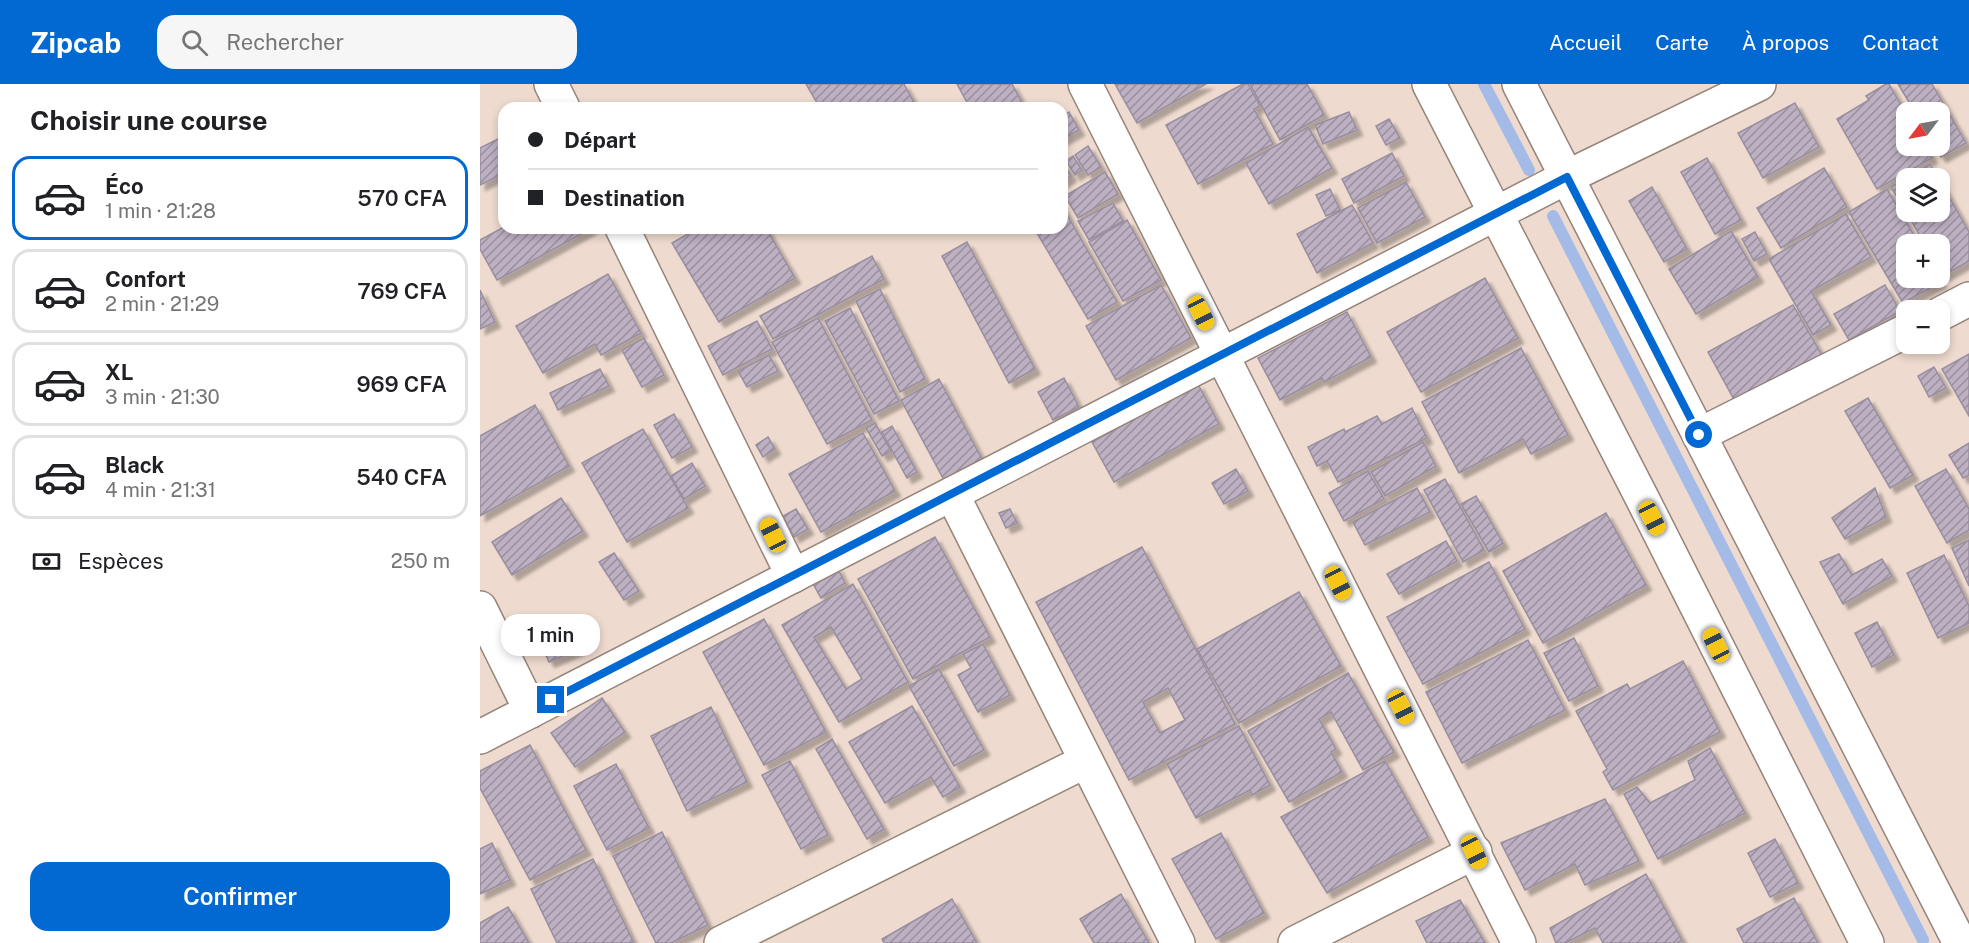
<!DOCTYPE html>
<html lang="fr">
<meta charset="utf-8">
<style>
:root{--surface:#fff;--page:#f6f6f6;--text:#202124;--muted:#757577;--line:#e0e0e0;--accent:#0169d1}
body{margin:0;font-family:"Public Sans",sans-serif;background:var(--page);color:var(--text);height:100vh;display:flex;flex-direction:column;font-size:22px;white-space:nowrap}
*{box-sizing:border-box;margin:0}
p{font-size:20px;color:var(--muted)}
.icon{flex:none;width:33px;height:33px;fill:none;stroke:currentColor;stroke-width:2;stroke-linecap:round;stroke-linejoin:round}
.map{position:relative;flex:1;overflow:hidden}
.drawer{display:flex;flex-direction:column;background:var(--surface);width:480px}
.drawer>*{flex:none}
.banner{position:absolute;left:18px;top:18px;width:570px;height:132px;border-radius:18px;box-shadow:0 3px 9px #0003;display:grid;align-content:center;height:132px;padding:0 30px;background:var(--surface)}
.needle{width:39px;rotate:238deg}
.fabs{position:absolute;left:1416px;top:18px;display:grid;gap:12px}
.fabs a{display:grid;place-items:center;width:54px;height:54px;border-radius:12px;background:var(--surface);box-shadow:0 3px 9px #0003;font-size:30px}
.end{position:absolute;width:27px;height:27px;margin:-14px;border:8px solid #0169d1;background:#fff;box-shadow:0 0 0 3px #fff}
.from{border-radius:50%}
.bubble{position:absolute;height:42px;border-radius:18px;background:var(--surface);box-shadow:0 3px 9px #0003;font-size:20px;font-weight:600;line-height:42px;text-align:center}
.car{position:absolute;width:18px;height:36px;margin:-18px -9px;border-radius:8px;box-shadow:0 0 4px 2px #0007;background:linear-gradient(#f5c518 24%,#345 0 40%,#f5c518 0 76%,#345 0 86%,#f5c518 0)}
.banner b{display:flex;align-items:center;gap:21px;height:57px;font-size:22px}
.banner b+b{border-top:2px solid var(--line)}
.banner i{width:15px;height:15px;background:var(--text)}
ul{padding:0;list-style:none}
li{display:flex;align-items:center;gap:18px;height:84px;margin:0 12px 9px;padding:0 18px;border:3px solid var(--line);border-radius:18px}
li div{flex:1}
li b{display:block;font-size:22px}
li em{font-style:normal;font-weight:600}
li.active{border-color:var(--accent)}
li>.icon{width:54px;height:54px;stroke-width:1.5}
h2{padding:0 30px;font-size:27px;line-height:72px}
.pay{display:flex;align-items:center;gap:15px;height:66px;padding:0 30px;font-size:22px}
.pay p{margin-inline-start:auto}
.cta{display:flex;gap:12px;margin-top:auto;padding:12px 30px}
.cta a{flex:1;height:69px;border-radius:18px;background:var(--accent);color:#fff;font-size:24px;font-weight:600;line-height:69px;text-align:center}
header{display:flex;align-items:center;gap:36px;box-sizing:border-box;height:84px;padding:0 30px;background:var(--accent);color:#fff}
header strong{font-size:28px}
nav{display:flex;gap:33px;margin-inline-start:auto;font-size:21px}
.search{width:420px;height:54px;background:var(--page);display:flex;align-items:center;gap:15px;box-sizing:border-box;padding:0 21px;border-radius:18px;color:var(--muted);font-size:22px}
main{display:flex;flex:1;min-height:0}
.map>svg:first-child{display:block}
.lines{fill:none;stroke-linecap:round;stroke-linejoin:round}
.stream{stroke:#a4bbe7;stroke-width:12}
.building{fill:url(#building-hatch);stroke:#998e9f;stroke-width:1.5;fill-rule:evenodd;filter:url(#shadow)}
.minor-casing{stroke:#968479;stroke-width:36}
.minor{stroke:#fff;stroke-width:33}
.route{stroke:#0169d1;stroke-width:8}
</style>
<header>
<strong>Zipcab</strong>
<div class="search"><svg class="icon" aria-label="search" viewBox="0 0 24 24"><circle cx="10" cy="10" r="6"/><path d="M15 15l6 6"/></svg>Rechercher</div>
<nav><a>Accueil</a><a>Carte</a><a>À propos</a><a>Contact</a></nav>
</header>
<main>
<section class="drawer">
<h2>Choisir une course</h2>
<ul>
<li class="active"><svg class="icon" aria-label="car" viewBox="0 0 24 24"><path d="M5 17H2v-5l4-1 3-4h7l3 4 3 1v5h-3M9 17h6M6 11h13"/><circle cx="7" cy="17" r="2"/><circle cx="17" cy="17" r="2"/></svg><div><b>Éco</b><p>1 min · 21:28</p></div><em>570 CFA</em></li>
<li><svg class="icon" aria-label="car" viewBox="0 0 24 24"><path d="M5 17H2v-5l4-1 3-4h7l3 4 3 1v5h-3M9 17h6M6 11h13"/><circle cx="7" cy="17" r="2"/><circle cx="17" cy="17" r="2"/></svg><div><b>Confort</b><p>2 min · 21:29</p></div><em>769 CFA</em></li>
<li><svg class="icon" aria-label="car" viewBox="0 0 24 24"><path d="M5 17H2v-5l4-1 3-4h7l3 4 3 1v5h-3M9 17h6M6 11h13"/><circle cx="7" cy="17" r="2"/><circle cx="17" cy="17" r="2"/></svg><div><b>XL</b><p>3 min · 21:30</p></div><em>969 CFA</em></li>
<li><svg class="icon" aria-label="car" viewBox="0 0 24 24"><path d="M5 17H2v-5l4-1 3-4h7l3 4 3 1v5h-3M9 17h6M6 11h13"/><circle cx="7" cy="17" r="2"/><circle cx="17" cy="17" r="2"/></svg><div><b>Black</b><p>4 min · 21:31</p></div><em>540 CFA</em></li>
</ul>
<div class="pay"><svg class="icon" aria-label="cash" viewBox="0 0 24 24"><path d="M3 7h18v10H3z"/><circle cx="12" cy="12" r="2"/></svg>Espèces<p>250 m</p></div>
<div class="cta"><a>Confirmer</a></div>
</section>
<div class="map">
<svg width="1489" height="859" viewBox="0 0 1489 859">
<defs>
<pattern id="building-hatch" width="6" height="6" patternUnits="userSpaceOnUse" patternTransform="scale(1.5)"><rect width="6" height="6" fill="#bcb0c2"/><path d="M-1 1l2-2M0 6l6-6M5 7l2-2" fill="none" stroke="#998f9d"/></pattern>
<filter id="shadow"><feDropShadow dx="5.5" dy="5.5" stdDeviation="1.5" flood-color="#0004"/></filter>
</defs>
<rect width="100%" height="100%" fill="#eedace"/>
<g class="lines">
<g class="stream">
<path d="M1004 0 1049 86"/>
<path d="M1073 132 1443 856"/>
</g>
</g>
<g class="building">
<path d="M326 0H424L437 24H340Z"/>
<path d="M477 0H532L545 24H490Z"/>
<path d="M635 0H726L657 39Z"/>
<path d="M763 0H768L780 22 774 25 793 60 718 100 686 41Z"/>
<path d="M770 0H827L844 31 800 56Z"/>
<path d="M1406 0H1409L1426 30V62H1445L1452 74 1397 105 1357 35 1389 16 1386 12Z"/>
<path d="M1418 0H1452L1486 59 1461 73 1454 62H1460V28H1435Z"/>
<path d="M1315 19 1339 63 1283 94 1258 49Z"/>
<path d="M589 28 599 46 582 56V32Z"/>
<path d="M869 28 877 46 843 60 835 41Z"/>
<path d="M909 35 920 54 906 61 896 42Z"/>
<path d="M828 43 852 84 789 120 766 79Z"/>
<path d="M24 52V89L0 101V64Z"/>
<path d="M608 62 621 83 608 91 595 71Z"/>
<path d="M912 69 924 92 874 119 862 95Z"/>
<path d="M593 72 602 86 595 91 586 77Z"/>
<path d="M1227 74 1261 136 1235 150 1201 88Z"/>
<path d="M583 79 591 92 582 98V80Z"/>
<path d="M1450 80 1458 94H1426V128H1460V97L1489 148V177L1463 192 1460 185V160H1445L1411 103Z"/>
<path d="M1344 84 1367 123 1301 164 1277 124Z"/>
<path d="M625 88 638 110 598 134 585 112Z"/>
<path d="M926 98 945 133 897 159 878 124Z"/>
<path d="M1172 103 1207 165 1184 178 1149 117Z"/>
<path d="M850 105 860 126 846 132 836 111Z"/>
<path d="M1407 105 1439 160H1426V194H1458L1461 198 1423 219 1369 128Z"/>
<path d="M633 119 643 137 609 156 598 137Z"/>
<path d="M872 121 893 159 837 189 817 150Z"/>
<path d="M582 122 637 218 608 235 554 144H582Z"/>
<path d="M1366 130 1391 173 1331 207 1351 241 1333 251 1289 175Z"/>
<path d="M647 136 681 196 643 217 609 158Z"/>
<path d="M24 143V144H112L17 196 0 165V156Z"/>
<path d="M218 144H286L315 194 239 238 192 159Z"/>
<path d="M1251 147 1278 193 1216 230 1189 185Z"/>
<path d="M1275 148 1287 170 1274 177 1262 155Z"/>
<path d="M487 158 555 285 529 299 462 172Z"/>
<path d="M392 172 404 195 293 255 280 232Z"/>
<path d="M128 190 161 249 121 271 115 260 63 289 36 242Z"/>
<path d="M1005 194 1038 254 941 308 907 248Z"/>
<path d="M681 201 711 254 636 296 606 242Z"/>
<path d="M1405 201 1420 227 1369 256 1354 230Z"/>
<path d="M400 205 445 295 420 308 376 217Z"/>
<path d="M0 206 15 238 0 245Z"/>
<path d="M1313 221 1343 273 1257 321 1228 268Z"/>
<path d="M370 224 419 317 394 330 345 237Z"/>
<path d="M867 228 891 273 844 298 842 294 800 316 778 274Z"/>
<path d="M338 234 392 336 347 360 292 258Z"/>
<path d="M277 237 292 265 243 291 228 262Z"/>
<path d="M164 254 184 291 162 303 142 266Z"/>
<path d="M1041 264 1088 351 1051 370 1043 355 979 389 942 318Z"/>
<path d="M1489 270V332L1462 285Z"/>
<path d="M289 271 298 287 267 303 258 287Z"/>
<path d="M1454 283 1466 304 1449 313 1438 292Z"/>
<path d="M120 285 129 302 78 326 70 309Z"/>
<path d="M584 294 599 323 573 336 558 308Z"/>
<path d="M459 295 502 375 464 396 421 316Z"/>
<path d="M718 300 739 340 634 398 612 358Z"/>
<path d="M1388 314 1433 391 1410 404 1365 327Z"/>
<path d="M55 321 89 382 0 432V352Z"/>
<path d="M932 324 947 354 858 398 847 377 837 382 828 363 864 345 865 348 897 332 902 340Z"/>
<path d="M194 330 212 363 192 374 174 341Z"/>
<path d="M395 339 411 367 402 372 386 344Z"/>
<path d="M412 342 437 388 427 394 402 348Z"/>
<path d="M163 345 208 424 147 458 102 379Z"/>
<path d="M383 349 415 407 341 448 309 390Z"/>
<path d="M288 353 295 365 283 373 276 361Z"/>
<path d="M943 358 956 382 905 412 891 388Z"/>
<path d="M1489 359V391L1483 394 1469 371Z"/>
<path d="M212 379 225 402 204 415 191 392Z"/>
<path d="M756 385 768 407 744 420 732 399Z"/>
<path d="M1466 385 1489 425V446L1467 459 1435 402Z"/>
<path d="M888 387 904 415 864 437 849 409Z"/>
<path d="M965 395 1004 466 983 478 944 406Z"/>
<path d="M937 404 950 428 885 461 873 438Z"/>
<path d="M1395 404 1406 433 1365 455 1352 434Z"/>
<path d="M996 412 1023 459 1009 468 981 420Z"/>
<path d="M81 414 103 447 32 491 12 458Z"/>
<path d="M316 425 328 445 314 453 303 432Z"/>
<path d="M530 425 537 439 526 444 519 429Z"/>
<path d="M1126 429 1166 501 1063 559 1023 487Z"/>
<path d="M455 453 510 553 433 595 378 495Z"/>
<path d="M1489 456V502L1472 464Z"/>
<path d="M966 457 977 477 919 510 907 490Z"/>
<path d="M662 463 755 640 649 696 556 518ZM688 604 705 636 680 649 663 618Z"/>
<path d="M134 469 159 507 144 516 119 478Z"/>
<path d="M1359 470 1372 491 1402 475 1412 492 1363 520 1340 478Z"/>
<path d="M1464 471 1489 522V539L1458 554 1427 489Z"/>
<path d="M1009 478 1045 545 943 600 907 533Z"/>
<path d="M357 483 365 499 341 514 332 498Z"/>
<path d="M373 500 428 598 359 638 302 541ZM351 543 382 595 366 605 334 553Z"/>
<path d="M819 508 861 582 759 639 717 565Z"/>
<path d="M284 535 346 648 284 681 223 568Z"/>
<path d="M1397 538 1414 571 1392 583 1375 549Z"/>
<path d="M93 552 99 565 69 578 63 565Z"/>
<path d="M1094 554 1118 602 1089 617 1064 569Z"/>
<path d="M1048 556 1085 626 982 679 946 608Z"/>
<path d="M503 560 530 611 498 628 478 591 491 584 483 570Z"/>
<path d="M1203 577 1240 648 1133 706 1123 688 1127 685 1096 627 1147 600 1150 605Z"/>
<path d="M459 585 504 666 474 682 429 602Z"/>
<path d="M868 589 914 668 883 686 851 628 839 635 856 665 851 668 862 688 809 718 768 647Z"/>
<path d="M122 614 145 648 95 683 71 649Z"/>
<path d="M432 622 480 703 463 713 451 693 405 719 369 658Z"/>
<path d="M231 623 267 698 207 727 171 652Z"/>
<path d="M759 642 790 701 772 711 770 706 716 734 687 680Z"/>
<path d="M352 655 404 745 387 755 336 665Z"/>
<path d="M50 661 106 766 50 796 0 704V687Z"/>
<path d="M1230 664 1265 729 1178 775 1144 710 1157 703 1170 719 1215 696 1208 677Z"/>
<path d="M310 677 348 751 321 765 282 691Z"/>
<path d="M905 677 948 753 847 809 801 733Z"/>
<path d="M136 680 169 744 127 766 94 702Z"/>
<path d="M1125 715 1159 777 1105 801 1095 780 1045 806 1021 759Z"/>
<path d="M182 748 228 841 191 859H176L133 772Z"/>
<path d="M741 749 784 829 736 855 692 775Z"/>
<path d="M1295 755 1318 799 1290 813 1268 769Z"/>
<path d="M12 759 30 796 0 810V765Z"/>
<path d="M113 775 154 859H77L51 805Z"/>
<path d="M1166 790 1202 856 1197 859H1123L1115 844 1085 859H1076L1070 844Z"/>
<path d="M641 810 669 859H614L600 835Z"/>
<path d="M1314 814 1338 859H1264L1257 845Z"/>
<path d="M472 815 497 859H404L402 855Z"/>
<path d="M980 816 1005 859H947L936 837Z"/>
<path d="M28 823 49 859H0V839Z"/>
</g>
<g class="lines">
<g class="minor-casing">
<g id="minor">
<path d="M71 0 83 24"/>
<path d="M605 0 1039 859"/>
<path d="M949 0 1161 412 1387 859"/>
<path d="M1039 0 1480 859"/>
<path d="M142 144 313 492"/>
<path d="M1460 230 1489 215"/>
<path d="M1219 351 1426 247"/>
<path d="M472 410 698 859"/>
<path d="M0 524 51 627"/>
<path d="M0 653 1087 93 1279 0"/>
<path d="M241 859 606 677"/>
<path d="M815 859 995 768"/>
</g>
</g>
<use href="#minor" class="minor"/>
</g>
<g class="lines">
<path class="route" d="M71 616 1087 93 1219 351"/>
</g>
</svg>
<div class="fabs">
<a><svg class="needle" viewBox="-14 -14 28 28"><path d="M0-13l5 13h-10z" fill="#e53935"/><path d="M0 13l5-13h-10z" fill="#757577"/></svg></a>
<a><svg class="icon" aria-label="layers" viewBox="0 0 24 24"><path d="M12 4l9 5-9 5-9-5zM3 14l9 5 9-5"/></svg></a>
<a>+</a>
<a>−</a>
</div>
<i class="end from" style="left:1219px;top:351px"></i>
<i class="end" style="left:71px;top:616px"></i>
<div class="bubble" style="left:21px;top:530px;width:99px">1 min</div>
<i class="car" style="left:721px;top:229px;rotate:153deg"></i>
<i class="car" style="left:1172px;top:434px;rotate:153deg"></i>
<i class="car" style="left:293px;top:451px;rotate:334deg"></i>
<i class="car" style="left:858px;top:499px;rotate:153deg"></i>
<i class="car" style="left:1236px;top:561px;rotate:333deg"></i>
<i class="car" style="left:921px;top:623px;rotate:153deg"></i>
<i class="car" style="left:994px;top:768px;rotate:154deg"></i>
<div class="banner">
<b><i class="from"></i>Départ</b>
<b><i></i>Destination</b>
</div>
</div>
</main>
